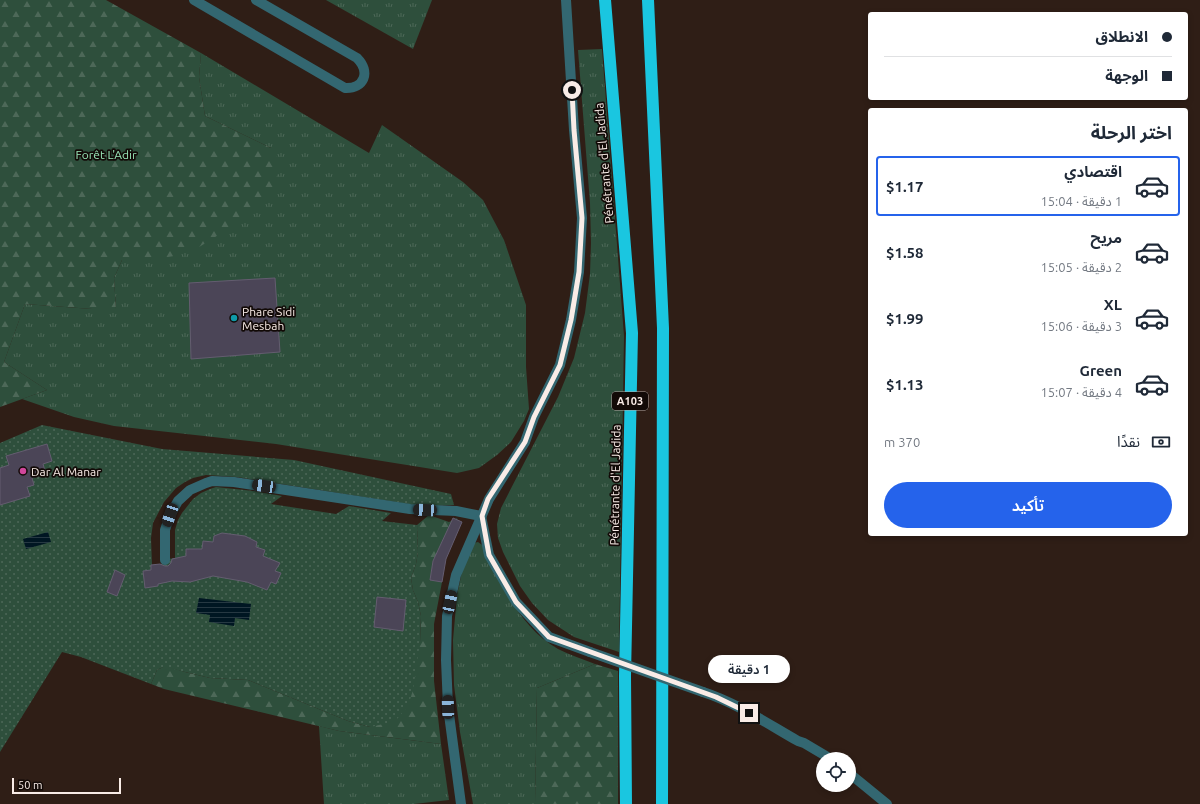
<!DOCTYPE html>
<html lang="ar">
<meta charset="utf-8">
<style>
:root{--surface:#fff;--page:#f6f6f7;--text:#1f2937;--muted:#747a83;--line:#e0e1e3;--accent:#2563eb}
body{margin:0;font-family:Ubuntu,"Noto Sans Arabic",sans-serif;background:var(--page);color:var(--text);direction:rtl;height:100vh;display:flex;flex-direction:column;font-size:15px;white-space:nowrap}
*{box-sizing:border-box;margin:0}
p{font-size:13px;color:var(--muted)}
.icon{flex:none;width:22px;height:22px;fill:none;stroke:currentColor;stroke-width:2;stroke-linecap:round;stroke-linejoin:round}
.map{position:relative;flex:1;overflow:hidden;direction:ltr}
.sheet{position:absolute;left:868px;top:108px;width:320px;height:428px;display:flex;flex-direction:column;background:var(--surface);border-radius:4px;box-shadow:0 2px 6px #0003;direction:rtl}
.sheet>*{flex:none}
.guide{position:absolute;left:868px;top:12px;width:320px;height:88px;border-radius:4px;box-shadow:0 2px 6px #0003;direction:rtl;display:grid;align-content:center;height:88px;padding:0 16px;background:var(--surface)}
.tools{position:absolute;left:816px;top:752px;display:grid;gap:8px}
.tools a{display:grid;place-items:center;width:40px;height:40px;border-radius:50%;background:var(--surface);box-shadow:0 2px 6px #0003;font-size:20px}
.scale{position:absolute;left:12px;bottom:10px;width:109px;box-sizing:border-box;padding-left:4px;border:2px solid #f9ece7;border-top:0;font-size:11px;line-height:14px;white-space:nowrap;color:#f9ece7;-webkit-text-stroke:3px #120a07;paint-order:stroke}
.end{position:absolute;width:18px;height:18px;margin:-9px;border:5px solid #f9ece7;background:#111;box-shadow:0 0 0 2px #111}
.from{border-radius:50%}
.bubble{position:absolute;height:28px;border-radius:14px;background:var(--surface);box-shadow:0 2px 6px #0003;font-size:13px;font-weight:600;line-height:28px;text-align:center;direction:rtl}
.car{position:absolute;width:12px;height:24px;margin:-12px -6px;border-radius:5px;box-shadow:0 0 3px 1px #0007;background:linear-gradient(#222 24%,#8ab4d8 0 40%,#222 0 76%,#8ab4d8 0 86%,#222 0)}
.guide b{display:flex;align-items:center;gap:14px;height:38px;font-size:15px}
.guide b+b{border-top:1px solid var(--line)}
.guide i{width:10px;height:10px;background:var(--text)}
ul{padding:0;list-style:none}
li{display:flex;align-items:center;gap:12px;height:60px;margin:0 8px 6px;padding:0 8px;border:2px solid transparent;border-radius:4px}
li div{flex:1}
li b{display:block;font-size:15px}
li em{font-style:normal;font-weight:600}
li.selected{border-color:var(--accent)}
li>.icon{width:36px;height:36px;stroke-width:1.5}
h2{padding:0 16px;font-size:18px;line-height:48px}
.pay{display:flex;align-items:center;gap:10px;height:44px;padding:0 16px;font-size:15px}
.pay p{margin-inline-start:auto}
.cta{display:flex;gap:8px;margin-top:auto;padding:8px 16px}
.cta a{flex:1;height:46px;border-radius:24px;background:var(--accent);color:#fff;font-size:16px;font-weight:600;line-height:46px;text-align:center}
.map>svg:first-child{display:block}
.grass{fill:url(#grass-tufts)}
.forest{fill:url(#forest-firs)}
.garden{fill:url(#garden-dots)}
.water{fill:url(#water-rules)}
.building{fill:#4b4557;stroke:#645d70}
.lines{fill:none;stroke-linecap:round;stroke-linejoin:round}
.minor{stroke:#336771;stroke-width:10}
.tertiary{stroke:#336771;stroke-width:10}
.motorway{stroke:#1ac6e0;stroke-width:12}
.minor-bridge{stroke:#336771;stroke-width:10}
.route{stroke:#f9ece7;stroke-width:5}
.culture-dot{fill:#0f9aa8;stroke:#120a07;stroke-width:1.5}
.hotel-dot{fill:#d1479c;stroke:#120a07;stroke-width:1.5}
.labels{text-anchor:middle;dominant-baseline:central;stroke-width:3.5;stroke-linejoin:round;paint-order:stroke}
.shield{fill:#120a07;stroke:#b4a8a4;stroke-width:1}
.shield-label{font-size:11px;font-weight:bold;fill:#f9ece7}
.park-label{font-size:12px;fill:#9ae7b9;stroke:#120a07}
.street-label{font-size:12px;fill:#f9ece7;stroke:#120a07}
.poi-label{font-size:12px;fill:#f9ece7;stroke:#120a07;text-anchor:start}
</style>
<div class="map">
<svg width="1200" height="804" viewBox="0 0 1200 804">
<defs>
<pattern id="grass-tufts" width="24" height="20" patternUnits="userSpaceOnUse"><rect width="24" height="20" fill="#2e4f3c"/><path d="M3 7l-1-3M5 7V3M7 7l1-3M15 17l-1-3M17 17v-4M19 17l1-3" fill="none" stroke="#4d6858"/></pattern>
<pattern id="forest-firs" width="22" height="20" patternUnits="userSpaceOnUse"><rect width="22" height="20" fill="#2e4f3c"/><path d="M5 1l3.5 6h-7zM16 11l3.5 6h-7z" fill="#4d6858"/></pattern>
<pattern id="garden-dots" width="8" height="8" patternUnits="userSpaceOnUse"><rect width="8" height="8" fill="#2e4f3c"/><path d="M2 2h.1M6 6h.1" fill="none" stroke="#4d6858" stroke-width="1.8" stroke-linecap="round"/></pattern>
<pattern id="water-rules" width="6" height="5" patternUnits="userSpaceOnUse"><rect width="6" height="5" fill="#001622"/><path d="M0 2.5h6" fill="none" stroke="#263842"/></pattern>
</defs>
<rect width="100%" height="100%" fill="#2f1e16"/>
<g class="grass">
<path d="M326 0H432L413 49Z"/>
<path d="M602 49 624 336 619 652 574 637 548 620 532 603 520 586 503 552 498 538 497 524 501 508 558 397 574 358 585 313 590 274 591 243 590 203 578 50Z"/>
<path d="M201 53 369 153 382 125 463 182 483 200 504 240 526 305V367L529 409 524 421 511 442 497 455 479 468 457 473 276 444 114 426 74 417 22 399 47 390 4 362 25 304 92 309H116L114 278 122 260H150L271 148 205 116 199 77Z"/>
<path d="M478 542 482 545C500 583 520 628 558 649 570 655 583 659 595 664L537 688 535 804H473L460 732 454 685 453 640 457 595 463 567 474 543Z"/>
<path d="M319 726 339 731 441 744 449 800 414 804H324Z"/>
</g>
<g class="forest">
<path d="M0 0H106L201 53 199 77 205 116 271 148 279 160 277 181 272 192 239 222 196 249 174 256 150 260H122L114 278 116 309H92L25 304 4 362 47 390 0 407Z"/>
<path d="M429 515 449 522 457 518 460 527 447 532 433 561 430 580 442 582 434 624V681L441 744 339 731 164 689 151 684 157 670 161 668 166 666 185 672 210 678 248 680 348 721 370 727 420 642 421 616 418 602 413 590 411 578 416 564 418 552 417 525Z"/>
<path d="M595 664 618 671V804H535L537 688Z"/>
</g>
<path class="garden" d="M42 425 162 449 294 460 451 494 454 505 421 506 237 477 206 475 193 478 185 482 176 488 164 502 153 523 151 538 152 565 162 564 161 560 175 558V530L178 520 182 513 193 499 201 493 210 489 216 487 254 491 282 496 271 504 336 514 349 506 391 513 382 521 417 525 418 552 416 564 411 578 413 590 418 602 421 616 420 642 413 690 408 706 397 719 388 723 370 727 348 721 248 680 210 678 185 672 166 667 161 668 157 670 151 684 81 657 62 652 0 752V443Z"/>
<g class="water">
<path d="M48 532 51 542 26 549 23 539Z"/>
<path d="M199 598 251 604 249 620 235 618 234 626 209 622 210 615 196 613Z"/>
</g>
<g class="building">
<path d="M275 278 280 352 191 359 189 283Z"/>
<path d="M47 444 52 461 43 464 46 474 32 478 34 485 27 487 30 496 0 505V468L9 465 6 456Z"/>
<path d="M453 518 462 522 446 559 442 582 430 580 433 561Z"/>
<path d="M222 533 245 536 257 542 256 547 265 550 263 556 280 563 275 571 281 573 276 584 271 582 267 590 247 582 213 576 190 582 172 581 158 584V586L145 588 143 571 151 570V565L160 564 165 566H168L171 563 172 559 186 556V549H202L203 541 213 542 214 536Z"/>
<path d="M115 570 125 575 117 596 107 592Z"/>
<path d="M377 597 406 600 403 631 374 627Z"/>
</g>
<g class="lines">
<g class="minor">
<path d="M165 560V530L170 515 178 501 190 490 206 483 212 481 234 482 410 509 456 511 481 516 489 555 516 602 549 637 590 652"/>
<path d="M703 692C737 703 768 724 798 741L804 743 831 759"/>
<path d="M849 773 887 804"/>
<path d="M461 804 448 707 446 660 447 616 456 575 489 499 525 442 534 417 560 365 571 320 579 272 582 218 574 130 566 0"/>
</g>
<path class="tertiary" d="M194 0 345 88C364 89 371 72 357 58L256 0"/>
<g class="motorway">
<path d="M605 0 632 333 625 676 626 804"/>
<path d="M648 0 663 328 662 804"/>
</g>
<path class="minor-bridge" d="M590 652 703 692"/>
</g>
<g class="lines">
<path class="route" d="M572 90 574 130 582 218 579 272 571 320 560 365 534 417 525 442 488 499 482 516 489 555 516 602 549 637 716 697 749 713"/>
</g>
<circle class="culture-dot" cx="234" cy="318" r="4"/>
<circle class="hotel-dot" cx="23" cy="471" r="4"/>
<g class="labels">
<rect class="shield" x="612" y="392" width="36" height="18" rx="3"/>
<g class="shield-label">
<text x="630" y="401">A103</text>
</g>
<g class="park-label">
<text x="106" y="154">Forêt L'Adir</text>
</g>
<g class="street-label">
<text transform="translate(604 163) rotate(-95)">Pénétrante d'El Jadida</text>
<text transform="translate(615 485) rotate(-89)">Pénétrante d'El Jadida</text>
</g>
<g class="poi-label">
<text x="242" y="311">Phare Sidi<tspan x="242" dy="14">Mesbah</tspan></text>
<text x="31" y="471">Dar Al Manar</text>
</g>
</g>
</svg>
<div class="tools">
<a><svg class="icon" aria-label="locate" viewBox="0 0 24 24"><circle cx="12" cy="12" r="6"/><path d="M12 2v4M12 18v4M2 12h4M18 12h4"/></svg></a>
</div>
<div class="scale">50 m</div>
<i class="end from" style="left:572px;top:90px"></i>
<i class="end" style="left:749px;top:713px"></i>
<div class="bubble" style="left:708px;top:655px;width:82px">1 دقيقة</div>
<i class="car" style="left:264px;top:486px;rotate:278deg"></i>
<i class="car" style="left:425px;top:510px;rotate:273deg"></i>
<i class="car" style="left:170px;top:515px;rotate:199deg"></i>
<i class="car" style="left:450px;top:602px;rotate:12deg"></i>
<i class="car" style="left:448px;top:707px;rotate:358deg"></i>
<div class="guide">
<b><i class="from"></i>الانطلاق</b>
<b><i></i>الوجهة</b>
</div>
<section class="sheet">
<h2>اختر الرحلة</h2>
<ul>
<li class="selected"><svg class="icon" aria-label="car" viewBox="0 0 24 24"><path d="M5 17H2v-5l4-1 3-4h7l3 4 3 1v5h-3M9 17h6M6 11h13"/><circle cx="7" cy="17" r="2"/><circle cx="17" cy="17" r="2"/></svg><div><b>اقتصادي</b><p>1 دقيقة · 15:04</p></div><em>$1.17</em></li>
<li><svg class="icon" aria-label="car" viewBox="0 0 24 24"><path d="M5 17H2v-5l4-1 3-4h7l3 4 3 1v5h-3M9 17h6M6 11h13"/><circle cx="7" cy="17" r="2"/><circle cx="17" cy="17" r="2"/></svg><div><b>مريح</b><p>2 دقيقة · 15:05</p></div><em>$1.58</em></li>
<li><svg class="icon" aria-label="car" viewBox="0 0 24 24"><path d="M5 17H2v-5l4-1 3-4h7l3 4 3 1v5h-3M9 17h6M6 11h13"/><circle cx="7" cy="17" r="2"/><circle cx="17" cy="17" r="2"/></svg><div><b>XL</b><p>3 دقيقة · 15:06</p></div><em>$1.99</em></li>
<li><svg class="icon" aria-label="car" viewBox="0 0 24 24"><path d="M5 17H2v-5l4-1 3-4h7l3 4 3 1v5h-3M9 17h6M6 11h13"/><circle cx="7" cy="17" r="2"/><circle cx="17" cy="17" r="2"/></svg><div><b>Green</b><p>4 دقيقة · 15:07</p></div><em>$1.13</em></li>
</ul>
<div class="pay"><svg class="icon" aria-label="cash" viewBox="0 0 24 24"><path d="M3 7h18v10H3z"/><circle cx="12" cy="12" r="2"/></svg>نقدًا<p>370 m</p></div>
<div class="cta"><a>تأكيد</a></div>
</section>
</div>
